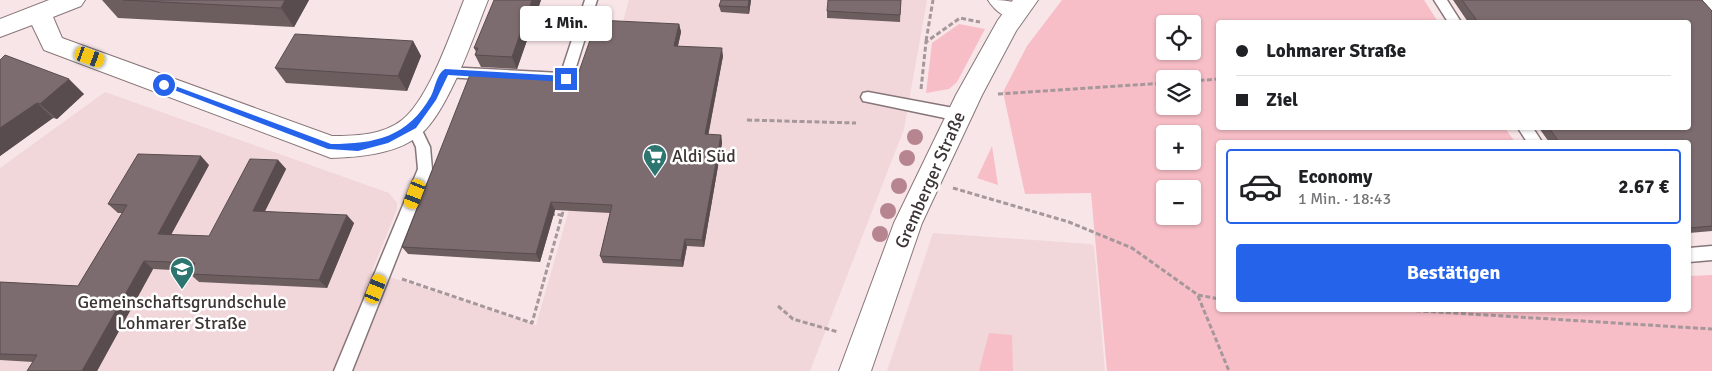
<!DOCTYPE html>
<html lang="de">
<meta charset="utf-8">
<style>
:root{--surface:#fff;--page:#f2f2f2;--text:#202124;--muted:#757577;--line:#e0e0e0;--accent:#2563eb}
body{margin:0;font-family:Signika,sans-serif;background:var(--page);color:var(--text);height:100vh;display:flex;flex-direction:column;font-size:19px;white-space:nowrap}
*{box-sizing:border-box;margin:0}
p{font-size:16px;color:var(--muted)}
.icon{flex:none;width:28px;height:28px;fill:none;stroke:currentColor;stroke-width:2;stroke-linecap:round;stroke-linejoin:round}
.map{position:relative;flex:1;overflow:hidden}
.sheet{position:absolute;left:1216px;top:140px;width:475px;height:172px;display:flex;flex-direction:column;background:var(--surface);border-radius:5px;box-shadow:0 1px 4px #0004}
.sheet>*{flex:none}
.top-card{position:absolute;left:1216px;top:20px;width:475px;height:110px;border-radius:5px;box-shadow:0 1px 4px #0004;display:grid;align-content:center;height:110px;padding:0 20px;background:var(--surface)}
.controls{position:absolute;left:1156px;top:15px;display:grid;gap:10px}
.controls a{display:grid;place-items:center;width:45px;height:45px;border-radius:5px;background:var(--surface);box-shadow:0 1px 4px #0004;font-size:25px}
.end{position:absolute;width:22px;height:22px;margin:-11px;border:6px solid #2563eb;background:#fff;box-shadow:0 0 0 2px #fff}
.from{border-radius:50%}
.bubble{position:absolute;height:35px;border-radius:5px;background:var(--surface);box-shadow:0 1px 4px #0004;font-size:16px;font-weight:800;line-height:35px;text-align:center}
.car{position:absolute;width:15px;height:30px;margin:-15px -8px;border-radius:6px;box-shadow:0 0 4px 1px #0007;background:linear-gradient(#f5c518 24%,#345 0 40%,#f5c518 0 76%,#345 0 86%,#f5c518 0)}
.top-card b{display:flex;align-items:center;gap:18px;height:48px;font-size:19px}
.top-card b+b{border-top:1px solid var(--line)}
.top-card i{width:12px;height:12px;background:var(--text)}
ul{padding:9px 0 0;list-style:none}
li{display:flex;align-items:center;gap:15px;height:75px;margin:0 10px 8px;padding:0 10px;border:2px solid var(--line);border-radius:5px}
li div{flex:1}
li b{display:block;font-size:19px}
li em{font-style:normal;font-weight:800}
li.active{border-color:var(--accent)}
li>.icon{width:45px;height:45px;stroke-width:1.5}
.primary-button{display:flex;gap:10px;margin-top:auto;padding:10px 20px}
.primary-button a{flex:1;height:58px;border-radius:5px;background:var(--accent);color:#fff;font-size:20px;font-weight:800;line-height:58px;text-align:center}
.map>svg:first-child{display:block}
.built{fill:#f1d6da}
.green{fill:#f7bec7;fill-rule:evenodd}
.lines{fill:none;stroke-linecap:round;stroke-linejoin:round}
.lane-casing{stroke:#877679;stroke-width:3}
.street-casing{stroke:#877679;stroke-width:2}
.secondary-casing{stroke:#877679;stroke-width:2}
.path{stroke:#a6989a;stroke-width:3;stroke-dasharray:5 2.5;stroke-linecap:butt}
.lane{fill:#fff;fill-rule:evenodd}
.street{fill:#fff;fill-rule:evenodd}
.secondary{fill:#fff;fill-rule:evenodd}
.tree{fill:#b78590}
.wall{fill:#6c5d5f}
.shaded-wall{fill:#584c4e}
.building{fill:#7d6c6f;stroke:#584c4e}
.route{fill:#2563eb}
.labels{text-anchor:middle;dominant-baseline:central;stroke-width:5;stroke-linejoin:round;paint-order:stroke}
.poi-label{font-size:18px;fill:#3c3435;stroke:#fff;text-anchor:start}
.street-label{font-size:18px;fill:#3c3435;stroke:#fff}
</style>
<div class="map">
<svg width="1712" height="371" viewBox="0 0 1712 371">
<rect width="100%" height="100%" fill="#f8e5e8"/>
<g class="built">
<path d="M629 0H927L904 129 810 371H0V168L105 92 389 193 397 203V209L372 271 536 325Z"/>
<path d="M933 233 1090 244 1094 246 1105 371H887Z"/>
</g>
<g class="green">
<path d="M1062 0H1424L1438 22H1219V128H1505L1515 142H1219V310H1689V276L1712 275V371H1107L1091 193 1025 194 1003 92 1027 46ZM1165 24H1192V51H1165ZM1165 79H1192V106H1165ZM1165 134H1192V161H1165ZM1165 189H1192V216H1165Z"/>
<path d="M959 24 985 29 957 82 949 89 926 93 932 43Z"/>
<path d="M992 146 998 185 977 178Z"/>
<path d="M989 333 1012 335 1013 371H979Z"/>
</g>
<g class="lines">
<g class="lane-casing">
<g id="lane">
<path d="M585 0H597L571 83 566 84 445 77 440 76 438 72 440 68 445 67 561 73Z"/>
<path d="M1434 0H1447L1461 22H1448Z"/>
<path d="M1699 0H1712V13L1707 11Z"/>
<path d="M868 92 959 109 964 111 966 115 964 119 959 121 868 102 863 101 861 97 863 93Z"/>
<path d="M413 120 418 122 430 147 432 169 352 371H334L418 169 416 147 406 126 408 122Z"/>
<path d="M1518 128H1533L1542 142H1527Z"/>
<path d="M1712 246V260L1689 262V248Z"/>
</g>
</g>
<g class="street-casing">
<g id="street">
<path d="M49 0H85L81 6 53 17 62 38 332 136C356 136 383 135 402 120 429 99 451 32 464 0H488C474 35 449 109 422 133 399 154 360 157 331 158L44 50 32 25 0 37V19Z"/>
<path d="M988 0C1004 0 1019 0 1028 12L1024 18C1010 22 996 13 988 0Z"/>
</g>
</g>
<g class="secondary-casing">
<path id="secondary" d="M1013 0H1038L1016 31 982 95 922 223 871 371H839L894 223 956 95 998 20Z"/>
</g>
<g class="path">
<path d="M926 41 933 0"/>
<path d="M1192 81 1219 79"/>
<path d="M921 89 926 42 960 18 980 22"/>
<path d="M998 94 1165 83"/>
<path d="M747 120 856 123"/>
<path d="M953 188 1069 222 1132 248 1198 295 1219 299"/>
<path d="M550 214 562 215"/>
<path d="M402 279 532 323 564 208"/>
<path d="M1198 296 1229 371"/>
<path d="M778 306 793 319 838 332"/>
<path d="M1371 310H1405L1712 329"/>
</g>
<use href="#lane" class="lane"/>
<use href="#street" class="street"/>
<use href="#secondary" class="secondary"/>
</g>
<g class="tree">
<circle cx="915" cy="137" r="8"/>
<circle cx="907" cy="158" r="8"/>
<circle cx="899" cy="186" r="8"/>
<circle cx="888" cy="211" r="8"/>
<circle cx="880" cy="234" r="8"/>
</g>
<g class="wall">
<path d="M102 0H309L294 27 118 18Z"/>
<path d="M541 0 517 69 481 67 475 55 476 52 474 48Z"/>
<path d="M751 0 749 14 721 12 719 6Z"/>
<path d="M901 0 900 22 827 18V11Z"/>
<path d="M1453 0H1702L1712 11V231L1689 233V142H1549L1539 128H1689V22H1468Z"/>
<path d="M679 24 681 32 678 46 723 56 708 135H721L722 143 704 247 687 246 683 267 603 263 600 256 610 213 555 210 540 262 408 254 402 247 509 74 510 77 576 80Z"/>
<path d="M413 41 421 56 407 91 286 83 275 68Z"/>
<path d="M0 60 84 94 57 119 53 118 0 156Z"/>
<path d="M278 160 286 169 265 211 354 223 327 288 199 282 190 274 191 271 153 269 97 371H27L33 362 0 360V282L78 286 122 213H118L108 204 209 165 171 235 209 236Z"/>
</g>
<g class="shaded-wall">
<path d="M285 0H309L294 27 281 8Z"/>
<path d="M532 0H541L517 69 512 57Z"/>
<path d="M749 0H751L749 14 748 7Z"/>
<path d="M679 24 681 32 676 54 674 46Z"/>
<path d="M413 41 421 56 407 91 398 76Z"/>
<path d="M722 48 723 56 707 142 705 134Z"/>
<path d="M69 79 84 94 57 119 40 104Z"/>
<path d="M37 103 53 118 0 156V128Z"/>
<path d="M721 135 722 143 704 247 702 240Z"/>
<path d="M201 156 209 165 167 242 158 234Z"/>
<path d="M278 160 286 169 261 219 253 211Z"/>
<path d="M551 202 555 210 540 262 536 254Z"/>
<path d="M347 215 354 223 327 288 319 280Z"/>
<path d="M685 239 687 246 683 267 681 260Z"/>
<path d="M144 261 153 269 97 371H82Z"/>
</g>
<g class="building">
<path d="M123 0H285L281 8Z"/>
<path d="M494 0H532L512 57 475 55 478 48H474Z"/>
<path d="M721 0H749L748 7 719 6Z"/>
<path d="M828 0H901L900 15 827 11Z"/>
<path d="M1462 0H1702L1712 11V226L1689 228V142H1559L1549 128H1689V22H1478Z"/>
<path d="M597 20 679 24 674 46 722 48 705 134 721 135 702 240 685 239 681 260 600 256 612 205 551 202 536 254 402 247 471 72 509 74 508 76 576 80Z"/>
<path d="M295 34 413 41 398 76 275 68Z"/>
<path d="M5 55 69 79 40 104 37 103 0 128V60Z"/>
<path d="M138 154 201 156 158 234 209 236 250 159 278 160 253 211 347 215 319 280 190 274 195 263 144 261 82 371H27L37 355 0 354V282L78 286 127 205 108 204Z"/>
</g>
<path class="route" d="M445 69 566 76 570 79 566 82 448 75 436 100 416 128 388 143 358 151 328 149 161 85 162 83H167L331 144C375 144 408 137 431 96 435 88 437 73 445 69Z"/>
<defs>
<g id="supermarket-pin" transform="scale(1.25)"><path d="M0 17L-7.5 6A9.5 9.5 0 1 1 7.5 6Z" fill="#2d756f" stroke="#fff"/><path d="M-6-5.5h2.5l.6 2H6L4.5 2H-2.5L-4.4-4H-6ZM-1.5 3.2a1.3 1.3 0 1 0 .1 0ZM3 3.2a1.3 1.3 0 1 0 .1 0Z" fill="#fff"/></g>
<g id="school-pin" transform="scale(1.25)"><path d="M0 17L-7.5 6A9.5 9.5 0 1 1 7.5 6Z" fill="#2d756f" stroke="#fff"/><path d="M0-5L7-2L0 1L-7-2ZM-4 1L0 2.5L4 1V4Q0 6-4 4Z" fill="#fff"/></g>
</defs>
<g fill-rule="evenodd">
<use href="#supermarket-pin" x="655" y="156"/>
<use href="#school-pin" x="182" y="269"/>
</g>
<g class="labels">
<g class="poi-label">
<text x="672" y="156">Aldi Süd</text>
<text x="182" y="302" text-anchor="middle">Gemeinschaftsgrundschule<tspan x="182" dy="21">Lohmarer Straße</tspan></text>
</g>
<g class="street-label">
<text transform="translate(930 180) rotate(-66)">Gremberger Straße</text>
</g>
</g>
</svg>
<div class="controls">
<a><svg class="icon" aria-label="locate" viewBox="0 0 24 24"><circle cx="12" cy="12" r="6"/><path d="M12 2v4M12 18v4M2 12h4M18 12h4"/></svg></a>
<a><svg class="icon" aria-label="layers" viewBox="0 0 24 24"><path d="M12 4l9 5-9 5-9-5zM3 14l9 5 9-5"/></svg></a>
<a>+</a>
<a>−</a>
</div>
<i class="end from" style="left:164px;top:85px"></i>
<i class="end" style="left:566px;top:79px"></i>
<div class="bubble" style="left:520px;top:6px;width:92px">1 Min.</div>
<i class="car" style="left:90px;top:57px;rotate:110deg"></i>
<i class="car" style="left:415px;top:194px;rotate:201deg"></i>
<i class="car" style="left:376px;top:289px;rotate:22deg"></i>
<div class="top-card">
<b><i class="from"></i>Lohmarer Straße</b>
<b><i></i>Ziel</b>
</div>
<section class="sheet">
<ul>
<li class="active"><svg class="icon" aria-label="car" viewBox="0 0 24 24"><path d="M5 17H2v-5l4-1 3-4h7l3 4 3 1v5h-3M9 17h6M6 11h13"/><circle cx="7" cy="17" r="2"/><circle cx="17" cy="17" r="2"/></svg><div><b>Economy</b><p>1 Min. · 18:43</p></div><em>2.67 €</em></li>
</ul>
<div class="primary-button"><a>Bestätigen</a></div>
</section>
</div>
